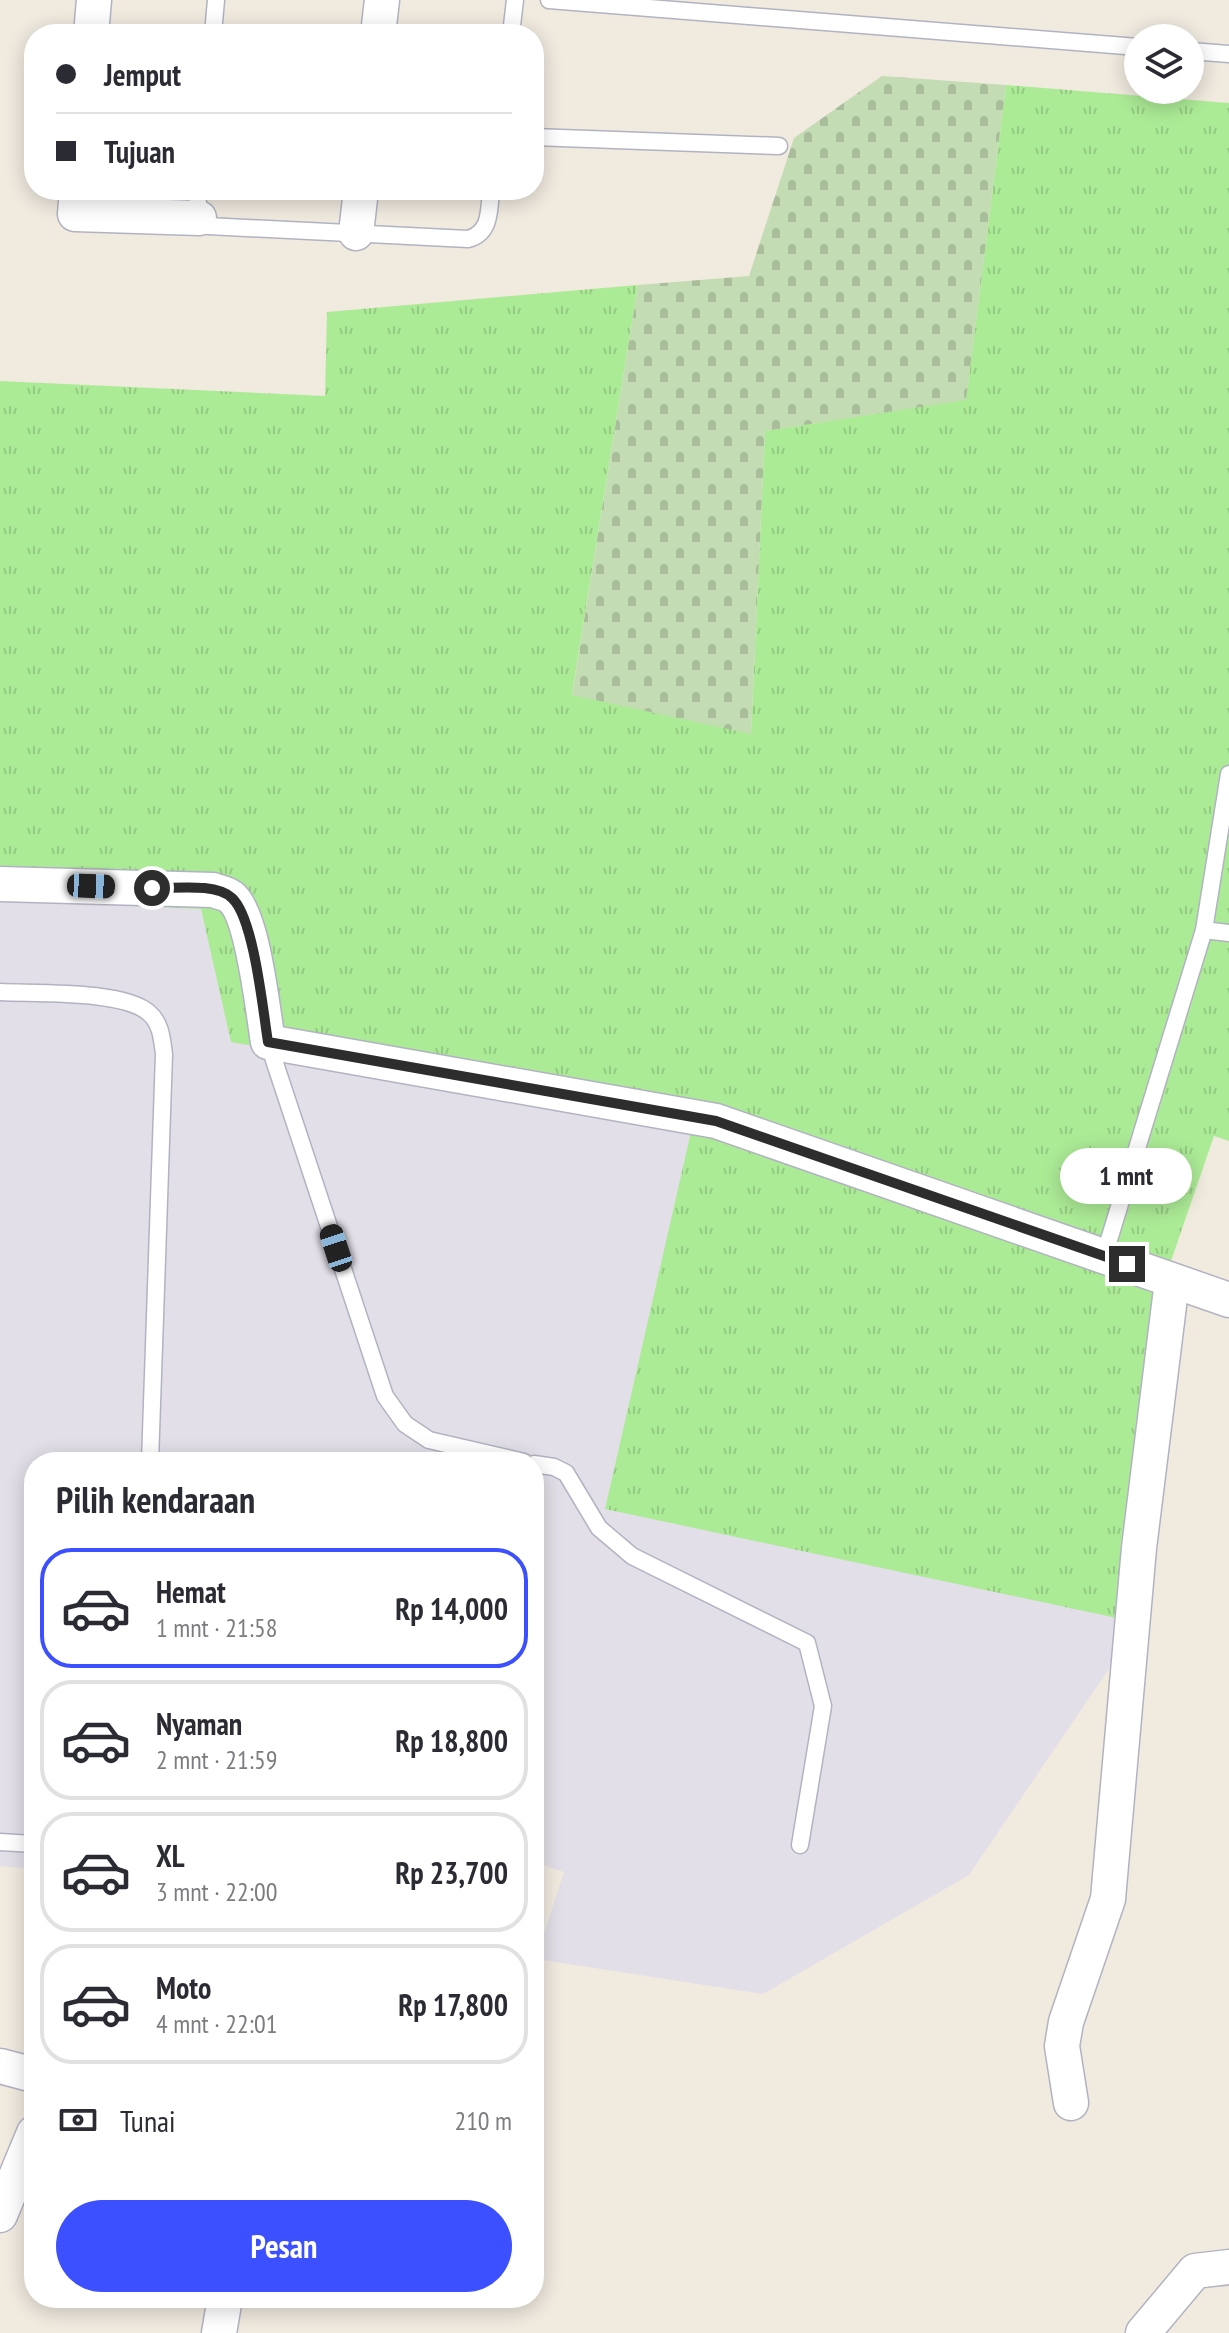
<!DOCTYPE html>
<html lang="id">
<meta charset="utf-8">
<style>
:root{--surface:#fff;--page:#f2f2f3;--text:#2b2b33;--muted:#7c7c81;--line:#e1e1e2;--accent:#3c50ff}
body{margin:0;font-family:"PT Sans Narrow",sans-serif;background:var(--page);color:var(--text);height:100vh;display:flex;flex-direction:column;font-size:30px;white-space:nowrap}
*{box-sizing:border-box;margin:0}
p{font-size:26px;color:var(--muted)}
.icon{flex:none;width:44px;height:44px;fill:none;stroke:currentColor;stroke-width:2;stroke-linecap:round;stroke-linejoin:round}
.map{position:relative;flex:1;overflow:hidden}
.drawer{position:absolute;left:24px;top:1452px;width:520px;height:856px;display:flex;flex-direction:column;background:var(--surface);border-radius:32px;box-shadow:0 4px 20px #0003}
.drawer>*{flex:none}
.banner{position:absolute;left:24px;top:24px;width:520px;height:176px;border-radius:32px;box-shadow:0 4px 20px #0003;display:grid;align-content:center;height:176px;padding:0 32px;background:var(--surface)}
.controls{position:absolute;left:1124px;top:24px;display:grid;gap:16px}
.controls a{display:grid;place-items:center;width:80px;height:80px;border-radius:50%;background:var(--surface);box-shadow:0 4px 20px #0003;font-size:40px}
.end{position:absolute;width:36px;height:36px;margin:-18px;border:10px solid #2d2d2d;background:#fff;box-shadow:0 0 0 4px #fff}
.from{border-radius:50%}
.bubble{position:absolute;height:56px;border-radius:28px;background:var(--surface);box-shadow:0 4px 20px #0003;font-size:26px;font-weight:800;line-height:56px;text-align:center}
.car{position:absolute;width:24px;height:48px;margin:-24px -12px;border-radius:10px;box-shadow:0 0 6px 2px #0007;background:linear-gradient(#222 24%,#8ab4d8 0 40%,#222 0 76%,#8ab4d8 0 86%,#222 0)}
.banner b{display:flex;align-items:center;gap:28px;height:76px;font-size:30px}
.banner b+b{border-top:2px solid var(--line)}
.banner i{width:20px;height:20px;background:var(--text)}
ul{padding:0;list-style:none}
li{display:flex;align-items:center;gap:24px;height:120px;margin:0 16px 12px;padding:0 16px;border:4px solid var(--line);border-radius:32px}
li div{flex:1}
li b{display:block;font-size:30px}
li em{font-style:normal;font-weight:800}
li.active{border-color:var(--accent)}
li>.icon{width:72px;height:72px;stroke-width:1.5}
h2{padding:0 32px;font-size:36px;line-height:96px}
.pay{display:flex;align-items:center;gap:20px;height:88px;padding:0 32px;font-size:30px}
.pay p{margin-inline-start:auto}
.action{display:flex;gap:16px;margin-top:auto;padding:16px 32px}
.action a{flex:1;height:92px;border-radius:48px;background:var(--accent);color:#fff;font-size:32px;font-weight:800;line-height:92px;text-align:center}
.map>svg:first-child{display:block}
.industrial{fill:#e3dfe8}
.grass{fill:url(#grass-tufts)}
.cemetery{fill:url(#cemetery-stones)}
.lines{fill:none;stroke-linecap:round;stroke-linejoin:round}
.lane-casing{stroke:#b2b3c2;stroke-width:19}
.street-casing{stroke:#b2b3c2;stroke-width:37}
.lane{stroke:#fff;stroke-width:16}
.street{stroke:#fff;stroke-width:34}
.route{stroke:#2d2d2d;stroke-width:10}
</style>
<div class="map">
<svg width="1229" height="2333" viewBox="0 0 1229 2333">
<defs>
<pattern id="grass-tufts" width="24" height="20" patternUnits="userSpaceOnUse" patternTransform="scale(2)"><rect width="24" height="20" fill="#aceb96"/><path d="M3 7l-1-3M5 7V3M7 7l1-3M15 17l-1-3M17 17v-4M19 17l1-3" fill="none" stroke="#94ca82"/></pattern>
<pattern id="cemetery-stones" width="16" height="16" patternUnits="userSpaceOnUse" patternTransform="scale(2)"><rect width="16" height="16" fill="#c4dcb4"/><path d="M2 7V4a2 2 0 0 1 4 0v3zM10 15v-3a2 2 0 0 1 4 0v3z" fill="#a9bd9b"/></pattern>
</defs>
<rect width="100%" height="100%" fill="#f0eadf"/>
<path class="industrial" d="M0 900 201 909 693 1123 1140 1623 969 1875 763 1994 536 1959 564 1872 534 1862V1462H34V1869L0 1866Z"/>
<path class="grass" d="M1006 85 1229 103V1141L1214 1136 1161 1290 1140 1623 605 1509 693 1123 231 1042 201 909 0 900V381L325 396 327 312 638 285 572 694 751 733 765 431 966 399Z"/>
<path class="cemetery" d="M882 76 1006 85 966 400 765 431 751 734 572 695 638 285 749 276 794 138Z"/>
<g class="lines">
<g class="lane-casing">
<g id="lane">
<path d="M549 0 1138 47"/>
<path d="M213 34 216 0"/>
<path d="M511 34 515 0"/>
<path d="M1190 51 1229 54"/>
<path d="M534 137 779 146"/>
<path d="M197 190 199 218 208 226 468 239C491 233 489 210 491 190"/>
<path d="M1204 930 1229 933"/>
<path d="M0 992C36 994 124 990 149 1013 161 1023 162 1039 164 1054L150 1462"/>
<path d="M268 1042 385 1396 405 1424 429 1440 524 1462"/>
<path d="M1104 1256 1204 930 1229 774"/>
<path d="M534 1464 554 1467 566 1473 599 1528 632 1556 807 1643 823 1706 800 1845"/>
<path d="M0 1842 34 1844"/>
</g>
</g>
<g class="street-casing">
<g id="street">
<path d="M91 34 94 0"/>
<path d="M378 34 382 0"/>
<path d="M77 190 75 214 199 218"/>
<path d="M356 233 361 190"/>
<path d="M0 884 213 890C218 892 226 893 231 897 253 914 263 1012 268 1042L716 1121 1229 1300"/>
<path d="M0 2066 34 2075"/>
<path d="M1071 2103 1062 2046 1066 2022 1108 1899 1139 1548 1172 1281"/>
<path d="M0 2215 34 2133"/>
<path d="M219 2333 225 2298"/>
<path d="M1143 2333 1195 2271 1229 2267"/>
</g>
</g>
<use href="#lane" class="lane"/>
<use href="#street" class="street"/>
</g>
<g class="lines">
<path class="route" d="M152 888C173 889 215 882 232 898 254 918 263 1011 268 1042L716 1121 1127 1264"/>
</g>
</svg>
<div class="controls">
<a><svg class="icon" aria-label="layers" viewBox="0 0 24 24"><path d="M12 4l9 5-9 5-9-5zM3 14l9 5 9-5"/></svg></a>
</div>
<i class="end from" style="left:152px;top:888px"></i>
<i class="end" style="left:1127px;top:1264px"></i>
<div class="bubble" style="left:1060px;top:1148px;width:132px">1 mnt</div>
<i class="car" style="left:91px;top:886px;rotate:92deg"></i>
<i class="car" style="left:336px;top:1248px;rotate:342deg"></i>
<div class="banner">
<b><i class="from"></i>Jemput</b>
<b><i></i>Tujuan</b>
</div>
<section class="drawer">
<h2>Pilih kendaraan</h2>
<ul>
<li class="active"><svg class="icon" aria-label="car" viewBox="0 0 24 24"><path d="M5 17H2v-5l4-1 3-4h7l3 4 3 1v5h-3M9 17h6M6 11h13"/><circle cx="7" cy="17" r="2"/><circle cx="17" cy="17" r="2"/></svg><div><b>Hemat</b><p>1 mnt · 21:58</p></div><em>Rp 14,000</em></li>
<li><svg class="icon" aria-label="car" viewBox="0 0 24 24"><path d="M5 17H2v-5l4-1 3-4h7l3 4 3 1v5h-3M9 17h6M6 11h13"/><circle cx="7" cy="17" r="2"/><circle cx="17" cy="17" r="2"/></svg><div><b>Nyaman</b><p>2 mnt · 21:59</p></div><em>Rp 18,800</em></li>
<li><svg class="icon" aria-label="car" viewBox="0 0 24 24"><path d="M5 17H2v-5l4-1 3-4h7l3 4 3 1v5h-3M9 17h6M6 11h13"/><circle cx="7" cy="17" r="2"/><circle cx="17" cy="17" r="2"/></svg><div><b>XL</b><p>3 mnt · 22:00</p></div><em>Rp 23,700</em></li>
<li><svg class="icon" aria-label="car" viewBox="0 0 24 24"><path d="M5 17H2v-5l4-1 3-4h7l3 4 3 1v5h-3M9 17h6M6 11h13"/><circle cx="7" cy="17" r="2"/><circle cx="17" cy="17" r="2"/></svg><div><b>Moto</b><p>4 mnt · 22:01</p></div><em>Rp 17,800</em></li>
</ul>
<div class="pay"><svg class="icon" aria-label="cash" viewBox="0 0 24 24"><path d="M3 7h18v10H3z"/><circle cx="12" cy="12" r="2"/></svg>Tunai<p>210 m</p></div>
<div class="action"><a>Pesan</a></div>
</section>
</div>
